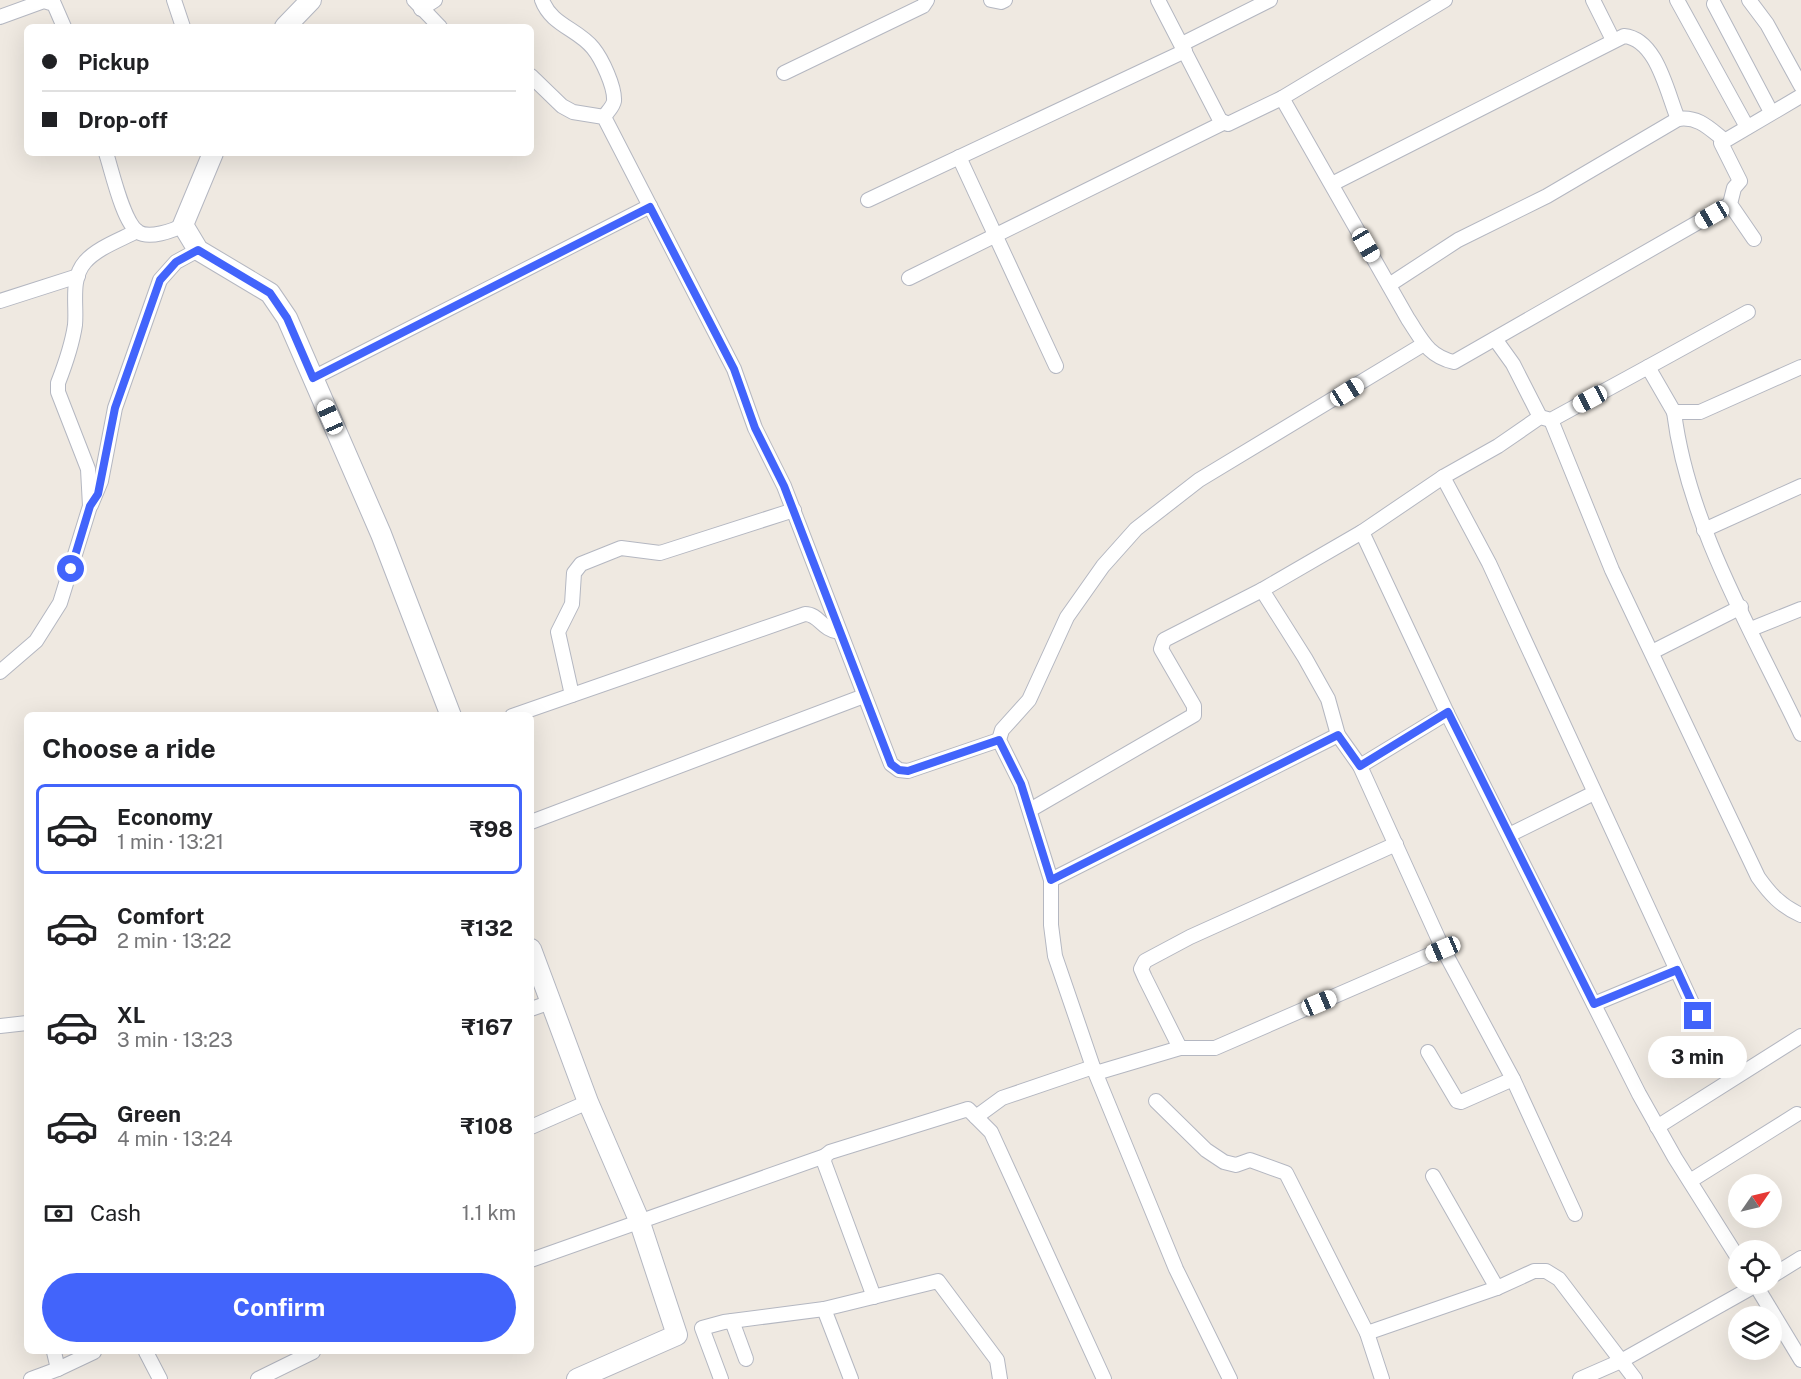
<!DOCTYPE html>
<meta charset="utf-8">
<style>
:root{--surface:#fff;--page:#f6f6f6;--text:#202124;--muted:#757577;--line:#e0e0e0;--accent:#4264fb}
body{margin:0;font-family:"Public Sans",sans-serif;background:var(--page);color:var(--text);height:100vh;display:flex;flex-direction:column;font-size:22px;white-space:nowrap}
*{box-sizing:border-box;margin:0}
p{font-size:20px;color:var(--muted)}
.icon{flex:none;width:33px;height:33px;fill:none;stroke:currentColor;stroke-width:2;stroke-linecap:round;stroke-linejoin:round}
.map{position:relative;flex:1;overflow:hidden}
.sheet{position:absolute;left:24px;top:712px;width:510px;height:642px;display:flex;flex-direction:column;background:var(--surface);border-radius:9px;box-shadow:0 6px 24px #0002}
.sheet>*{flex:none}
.guide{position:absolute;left:24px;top:24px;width:510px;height:132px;border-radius:9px;box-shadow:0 6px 24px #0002;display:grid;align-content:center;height:132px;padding:0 18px;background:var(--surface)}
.needle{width:39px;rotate:56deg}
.fabs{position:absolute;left:1728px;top:1174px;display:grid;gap:12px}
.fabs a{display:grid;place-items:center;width:54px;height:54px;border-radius:50%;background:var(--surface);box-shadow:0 6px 24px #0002;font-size:30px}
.end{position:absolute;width:27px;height:27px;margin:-14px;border:8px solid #4264fb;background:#fff;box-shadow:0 0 0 3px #fff}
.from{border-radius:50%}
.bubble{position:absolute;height:42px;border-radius:21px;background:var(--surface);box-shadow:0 6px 24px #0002;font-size:20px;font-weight:700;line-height:42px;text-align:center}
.car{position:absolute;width:18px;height:36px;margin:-18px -9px;border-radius:8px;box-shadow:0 0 4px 2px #0007;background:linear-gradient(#fff 24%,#345 0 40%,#fff 0 76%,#345 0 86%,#fff 0)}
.guide b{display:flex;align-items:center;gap:21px;height:57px;font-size:22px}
.guide b+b{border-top:2px solid var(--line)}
.guide i{width:15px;height:15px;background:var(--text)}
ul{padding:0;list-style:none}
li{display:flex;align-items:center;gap:18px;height:90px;margin:0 12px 9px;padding:0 6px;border:3px solid transparent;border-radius:9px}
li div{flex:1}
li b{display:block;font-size:22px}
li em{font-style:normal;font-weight:700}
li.active{border-color:var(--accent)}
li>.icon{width:54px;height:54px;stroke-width:1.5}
h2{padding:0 18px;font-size:27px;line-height:72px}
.pay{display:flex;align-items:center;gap:15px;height:66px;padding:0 18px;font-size:22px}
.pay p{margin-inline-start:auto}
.primary-button{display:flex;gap:12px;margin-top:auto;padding:12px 18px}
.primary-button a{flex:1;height:69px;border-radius:36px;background:var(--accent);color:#fff;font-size:24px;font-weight:700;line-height:69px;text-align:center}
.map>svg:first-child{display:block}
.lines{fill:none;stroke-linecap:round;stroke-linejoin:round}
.minor-casing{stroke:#b4b7c1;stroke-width:16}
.secondary-casing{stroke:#b4b7c1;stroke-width:22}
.minor{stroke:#fff;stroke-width:14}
.secondary{stroke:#fff;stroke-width:20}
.route{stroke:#4264fb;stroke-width:8}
</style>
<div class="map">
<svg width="1801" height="1379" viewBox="0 0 1801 1379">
<rect width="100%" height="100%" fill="#efe9e1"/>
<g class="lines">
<g class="minor-casing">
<g id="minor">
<path d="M174 0 183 27"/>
<path d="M414 0 440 27"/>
<path d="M542 0C551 25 578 29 593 48 602 59 615 87 614 101 613 107 607 112 604 117"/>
<path d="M991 0 1001 2 1005 0"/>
<path d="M1158 0 1220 120 1228 124 1282 98 1445 0"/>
<path d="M1593 0 1613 40"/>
<path d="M1677 0 1747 127"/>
<path d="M1749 0 1767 24 1801 86"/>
<path d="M1714 4 1771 112"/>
<path d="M421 9 435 0"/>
<path d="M0 17 44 1 54 4 64 27"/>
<path d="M1182 44 1270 0"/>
<path d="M784 73 923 6 927 0"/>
<path d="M531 76 562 106 573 112 604 117 734 369 755 428 784 486 891 764 899 770 908 771 999 740"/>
<path d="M1282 98 1408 319C1422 340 1428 356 1454 362L1730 204"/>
<path d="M106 153C112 171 123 222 138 232 149 239 173 231 183 225"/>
<path d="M959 157 1056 366"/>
<path d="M1332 184 1624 36C1657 39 1667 93 1678 119"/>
<path d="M868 200 1185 51"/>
<path d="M1754 239 1730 204 1734 188 1740 181 1721 143 1801 96"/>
<path d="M909 278 1223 123"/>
<path d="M1389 285 1458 240 1547 196 1678 119C1698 116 1709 128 1724 140"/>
<path d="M0 301 78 276"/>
<path d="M1495 339 1513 364 1540 417"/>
<path d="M1648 367 1748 312"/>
<path d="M1801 367 1700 412H1674C1688 525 1753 633 1801 734"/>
<path d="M313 378 650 206"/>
<path d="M1551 420 1612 570 1758 877C1770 894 1781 906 1801 915"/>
<path d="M1443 477 1489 563 1698 1016"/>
<path d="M91 505 101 481 115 408 160 280 176 262 198 250"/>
<path d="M1704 530 1801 486"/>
<path d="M1362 532 1447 713 1639 1094 1675 1158 1738 1258"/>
<path d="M1262 590 1305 658 1328 699 1338 735 1360 766 1443 949 1513 1079 1575 1214"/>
<path d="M1751 629 1801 609"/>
<path d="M1652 652 1741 607"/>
<path d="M0 672 36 641 60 603 90 506 88 469 58 392V383C65 365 72 345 75 325 77 305 70 279 85 262 97 248 120 240 137 231"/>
<path d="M572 695 558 632 572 604 574 573 581 564 621 548 660 553 794 510"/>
<path d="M512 716 805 614C819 614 822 630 839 632"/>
<path d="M1360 766 1447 713"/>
<path d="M1030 810 1194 715V706L1161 649 1164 640 1262 590 1362 532 1443 477 1498 446 1540 417 1551 420 1648 367 1674 412"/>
<path d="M531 822 864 696"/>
<path d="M1511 834 1594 793"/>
<path d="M1051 880 1338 735"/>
<path d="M1594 1004 1676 970"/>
<path d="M531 1009 551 1002"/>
<path d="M0 1026 27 1023"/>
<path d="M1180 1048 1145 978 1141 969 1145 961 1190 937 1396 844"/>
<path d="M1428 1052 1457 1101 1461 1102 1513 1079"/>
<path d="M1096 1073 1180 1048H1215L1443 949"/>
<path d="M1156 1101 1206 1150 1224 1162 1236 1165 1250 1160 1286 1173 1367 1333 1382 1379"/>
<path d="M976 1117 1002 1098 1093 1067"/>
<path d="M531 1127 588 1102"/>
<path d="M1657 1127 1801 1036"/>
<path d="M1433 1176 1497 1288"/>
<path d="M1690 1181 1797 1114"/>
<path d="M531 1260 825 1156"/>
<path d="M1772 1276 1801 1258"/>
<path d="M1755 1284 1801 1360"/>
<path d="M874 1297 824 1162 825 1156 830 1152 968 1109 991 1132 1104 1379"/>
<path d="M732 1321 746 1359"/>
<path d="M1367 1333 1497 1288 1534 1271H1546L1559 1279 1635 1379"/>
<path d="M146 1352 160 1379"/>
<path d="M58 1369 94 1352"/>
<path d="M31 1379 58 1369 54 1352"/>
<path d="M258 1379 313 1352"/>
<path d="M721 1379 702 1328 724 1322 824 1309"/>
<path d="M851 1379 824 1309 938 1281 997 1360 1000 1379"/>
<path d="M1230 1379 1176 1269 1093 1067 1055 956 1051 925V880L1021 784 999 740 1002 730 1029 700 1067 617 1103 566 1136 529 1199 480 1424 344"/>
<path d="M1580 1379 1621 1361 1758 1284"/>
</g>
</g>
<g class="secondary-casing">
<g id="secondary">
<path d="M285 27 311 0"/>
<path d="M213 153 183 225 198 250 270 293 287 318 381 534 451 716"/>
<path d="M531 949 588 1102 639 1220 677 1335 577 1379"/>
</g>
</g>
<use href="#minor" class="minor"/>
<use href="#secondary" class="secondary"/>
</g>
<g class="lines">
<path class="route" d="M71 569 90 506 98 494 115 408 160 280 176 262 198 250 270 293 287 318 313 378 650 207 734 369 755 428 784 486 891 764 899 770 908 771 999 740 1021 784 1051 880 1338 735 1360 766 1448 712 1594 1004 1677 970 1698 1016"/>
</g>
</svg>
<div class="fabs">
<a><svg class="needle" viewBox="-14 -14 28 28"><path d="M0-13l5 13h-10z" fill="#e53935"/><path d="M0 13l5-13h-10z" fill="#757577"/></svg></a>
<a><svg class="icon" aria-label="locate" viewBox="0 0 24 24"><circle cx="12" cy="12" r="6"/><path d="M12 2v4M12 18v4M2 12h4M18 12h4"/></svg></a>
<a><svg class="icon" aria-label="layers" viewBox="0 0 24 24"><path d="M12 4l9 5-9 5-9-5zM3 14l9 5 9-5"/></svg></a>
</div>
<i class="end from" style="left:71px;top:569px"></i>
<i class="end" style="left:1698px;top:1016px"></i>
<div class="bubble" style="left:1648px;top:1036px;width:99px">3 min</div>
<i class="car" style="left:1712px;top:215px;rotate:240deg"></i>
<i class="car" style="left:1366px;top:245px;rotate:150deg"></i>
<i class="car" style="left:1347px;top:392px;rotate:58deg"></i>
<i class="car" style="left:1590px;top:399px;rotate:242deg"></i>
<i class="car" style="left:330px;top:417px;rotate:336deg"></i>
<i class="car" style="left:1443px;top:949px;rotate:247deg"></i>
<i class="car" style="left:1319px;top:1003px;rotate:67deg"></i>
<div class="guide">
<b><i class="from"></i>Pickup</b>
<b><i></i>Drop-off</b>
</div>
<section class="sheet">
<h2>Choose a ride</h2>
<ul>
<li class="active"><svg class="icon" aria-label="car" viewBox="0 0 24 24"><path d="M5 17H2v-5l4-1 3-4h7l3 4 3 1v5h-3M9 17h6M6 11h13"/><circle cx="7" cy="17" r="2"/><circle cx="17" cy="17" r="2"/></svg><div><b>Economy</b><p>1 min · 13:21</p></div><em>₹98</em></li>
<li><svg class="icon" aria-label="car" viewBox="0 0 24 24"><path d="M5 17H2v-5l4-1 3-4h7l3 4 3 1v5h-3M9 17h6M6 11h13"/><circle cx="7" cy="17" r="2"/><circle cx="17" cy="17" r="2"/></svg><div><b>Comfort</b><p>2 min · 13:22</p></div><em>₹132</em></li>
<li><svg class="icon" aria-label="car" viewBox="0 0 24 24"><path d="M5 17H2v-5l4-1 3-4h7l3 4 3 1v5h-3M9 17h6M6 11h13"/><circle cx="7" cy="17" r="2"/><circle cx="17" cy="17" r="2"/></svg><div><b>XL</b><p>3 min · 13:23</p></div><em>₹167</em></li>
<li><svg class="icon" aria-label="car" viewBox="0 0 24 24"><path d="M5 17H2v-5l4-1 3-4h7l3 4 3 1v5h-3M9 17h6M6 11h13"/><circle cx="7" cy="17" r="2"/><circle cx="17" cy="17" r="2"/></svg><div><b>Green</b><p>4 min · 13:24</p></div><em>₹108</em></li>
</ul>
<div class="pay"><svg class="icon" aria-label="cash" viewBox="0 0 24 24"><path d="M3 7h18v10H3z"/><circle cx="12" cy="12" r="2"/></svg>Cash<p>1.1 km</p></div>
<div class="primary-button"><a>Confirm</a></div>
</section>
</div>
